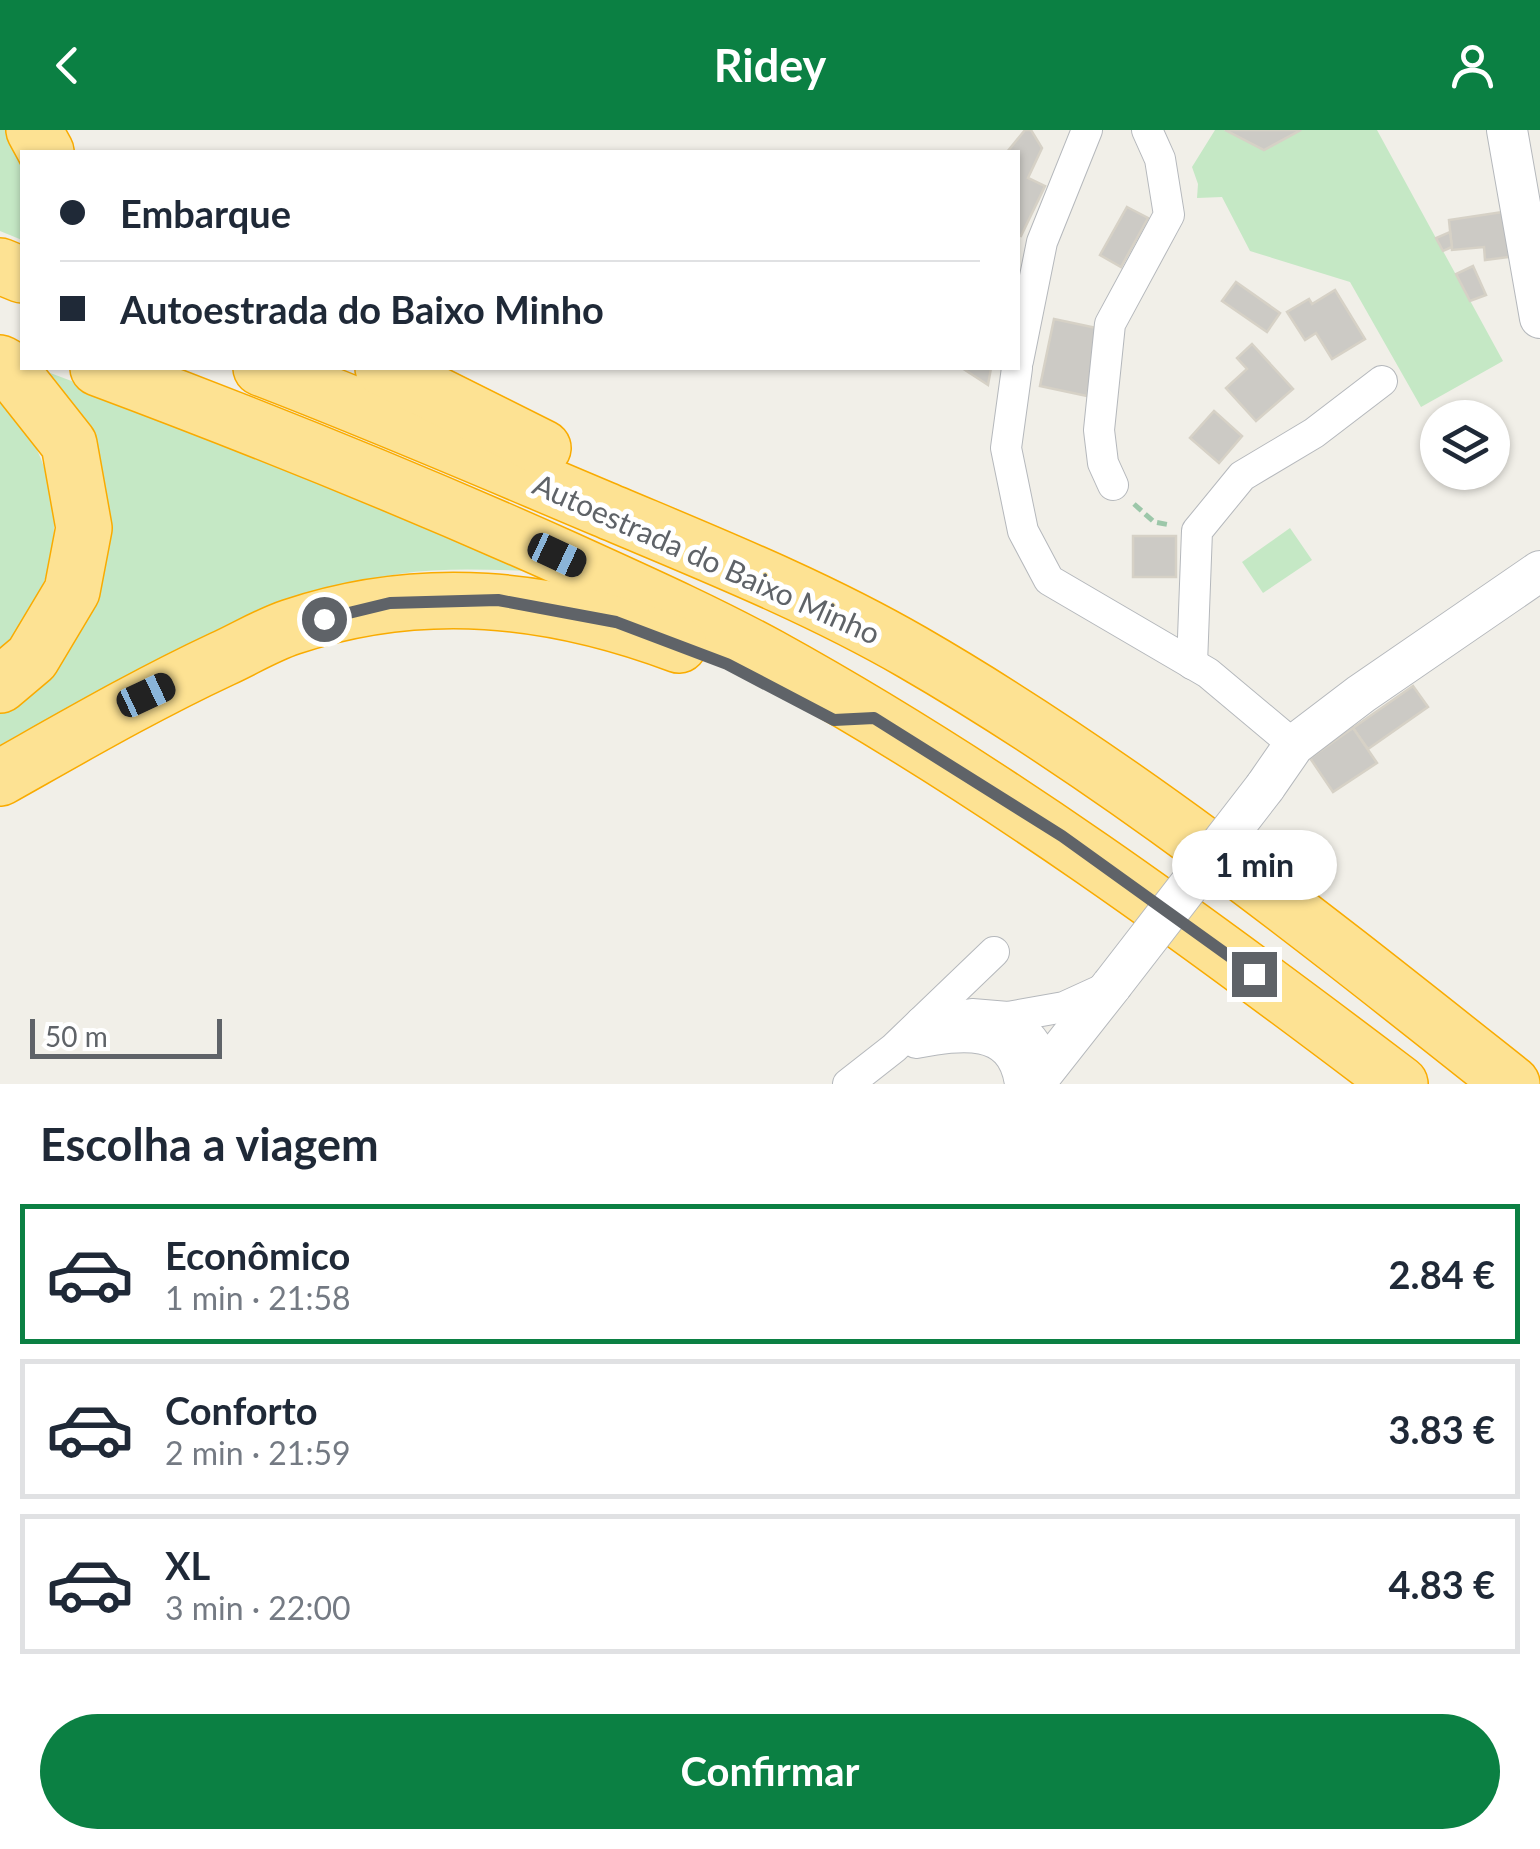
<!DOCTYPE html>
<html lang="pt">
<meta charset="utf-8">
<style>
:root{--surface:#fff;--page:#f6f6f7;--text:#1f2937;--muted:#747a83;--line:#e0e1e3;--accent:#0b8043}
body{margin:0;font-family:Lato,sans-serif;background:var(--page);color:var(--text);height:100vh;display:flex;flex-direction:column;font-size:38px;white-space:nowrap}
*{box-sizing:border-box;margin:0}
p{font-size:32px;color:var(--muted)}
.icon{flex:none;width:55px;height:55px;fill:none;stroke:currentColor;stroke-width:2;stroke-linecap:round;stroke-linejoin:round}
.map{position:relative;height:954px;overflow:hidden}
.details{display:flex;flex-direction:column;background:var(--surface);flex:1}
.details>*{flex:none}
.guide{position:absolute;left:20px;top:20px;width:1000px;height:220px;border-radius:0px;box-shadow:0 2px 8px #0004;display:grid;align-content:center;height:220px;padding:0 40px;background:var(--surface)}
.tools{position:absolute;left:1420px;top:270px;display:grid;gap:20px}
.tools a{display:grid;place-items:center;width:90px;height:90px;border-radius:50%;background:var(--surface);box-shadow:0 2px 8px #0004;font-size:50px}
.scale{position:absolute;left:30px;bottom:25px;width:192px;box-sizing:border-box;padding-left:10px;border:5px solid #5f6368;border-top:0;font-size:28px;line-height:35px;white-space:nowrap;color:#5f6368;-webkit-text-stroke:8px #fff;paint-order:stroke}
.end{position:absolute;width:45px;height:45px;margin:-22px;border:12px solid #5f6368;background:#fff;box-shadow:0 0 0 5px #fff}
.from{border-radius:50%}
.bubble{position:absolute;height:70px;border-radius:35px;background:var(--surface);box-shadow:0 2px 8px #0004;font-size:32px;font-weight:700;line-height:70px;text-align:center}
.car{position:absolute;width:30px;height:60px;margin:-30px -15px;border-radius:12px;box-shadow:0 0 8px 2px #0007;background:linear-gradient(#222 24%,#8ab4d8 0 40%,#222 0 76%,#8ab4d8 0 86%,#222 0)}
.guide b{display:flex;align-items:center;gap:35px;height:95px;font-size:38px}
.guide b+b{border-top:2px solid var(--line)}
.guide i{width:25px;height:25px;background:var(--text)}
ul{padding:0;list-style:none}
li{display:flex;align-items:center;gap:30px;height:140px;margin:0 20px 15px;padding:0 20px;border:5px solid var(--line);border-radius:0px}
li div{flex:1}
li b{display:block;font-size:38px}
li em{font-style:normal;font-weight:700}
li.on{border-color:var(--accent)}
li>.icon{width:90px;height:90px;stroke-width:1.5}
h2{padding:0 40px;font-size:45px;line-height:120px}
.action{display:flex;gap:20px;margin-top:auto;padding:20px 40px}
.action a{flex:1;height:115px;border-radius:60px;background:var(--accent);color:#fff;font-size:40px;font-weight:700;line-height:115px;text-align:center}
header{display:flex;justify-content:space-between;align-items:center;height:130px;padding:0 40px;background:var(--accent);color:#fff;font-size:45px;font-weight:700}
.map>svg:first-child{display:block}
.green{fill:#c5e8c5}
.building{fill:#cccac5;stroke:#d6d1c6;stroke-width:2.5}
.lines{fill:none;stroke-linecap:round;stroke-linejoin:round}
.minor-casing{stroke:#b5b8bc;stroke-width:32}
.tertiary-casing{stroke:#b5b8bc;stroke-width:42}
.motorway-casing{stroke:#f9ab00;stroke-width:58}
.path{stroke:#9cc7a9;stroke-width:5;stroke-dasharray:10 5;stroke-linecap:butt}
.minor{stroke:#fff;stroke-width:30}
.tertiary{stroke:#fff;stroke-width:40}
.motorway{stroke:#fde293;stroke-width:55}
.tertiary-bridge-casing{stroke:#b5b8bc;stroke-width:42;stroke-linecap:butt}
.tertiary-bridge{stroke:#fff;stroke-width:40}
.route{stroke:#5f6368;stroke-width:12}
.labels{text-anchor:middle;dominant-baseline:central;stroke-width:10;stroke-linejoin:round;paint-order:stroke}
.street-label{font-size:30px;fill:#5f6368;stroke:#fff}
</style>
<header><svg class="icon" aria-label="back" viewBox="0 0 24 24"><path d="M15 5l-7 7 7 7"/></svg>Ridey<svg class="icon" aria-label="person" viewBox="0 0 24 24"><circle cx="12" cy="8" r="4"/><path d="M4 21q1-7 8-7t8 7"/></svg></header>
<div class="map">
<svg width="1540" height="954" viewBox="0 0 1540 954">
<rect width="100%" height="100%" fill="#f1efe8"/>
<g class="green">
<path d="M0 0H18L22 22V110L0 101Z"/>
<path d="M1215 0H1224L1264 20 1301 0H1377L1503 231 1421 277 1350 152 1250 121 1222 67 1197 68 1198 54 1192 37Z"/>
<path d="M37 238 356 358 536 441C491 440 444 437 399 444 256 466 125 547 0 615V573L73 488Z"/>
<path d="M0 264C70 343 74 443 0 522Z"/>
<path d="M1290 398 1312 430 1263 463 1242 432Z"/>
</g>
<g class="building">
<path d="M1025 0H1031L1042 18 1028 48 1045 56 1021 106 1018 105V22H1007Z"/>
<path d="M1225 0H1301L1264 20Z"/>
<path d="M1127 77 1148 88 1121 137 1100 125Z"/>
<path d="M1503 82 1509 127 1485 130 1484 117 1452 120 1449 90Z"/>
<path d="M1450 102 1452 117 1443 121 1436 108Z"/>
<path d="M1473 136 1486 165 1470 171 1456 144Z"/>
<path d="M1236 152 1280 183 1267 202 1222 171Z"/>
<path d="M1335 160 1365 209 1332 229 1316 203 1305 210 1287 182 1309 169 1312 174Z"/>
<path d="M1054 189 1101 199 1087 266 1040 256Z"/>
<path d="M1252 214 1293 259 1256 291 1226 258 1247 239 1237 228Z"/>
<path d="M962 238H991L988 255Z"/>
<path d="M1214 281 1242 306 1219 333 1190 308Z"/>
<rect x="1133" y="406" width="43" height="41"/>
<path d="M1413 556 1428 577 1368 619 1353 598Z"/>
<path d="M1353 598 1377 633 1333 662 1310 628Z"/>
</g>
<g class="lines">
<g class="minor-casing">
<g id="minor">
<path d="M1018 231 1042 112 1087 0"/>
<path d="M1017 238 1006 318 1023 401 1049 450 1208 543 1294 615"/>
<path d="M1113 355 1103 333 1099 300 1110 194 1169 85 1160 29 1147 0"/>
<path d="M1192 534 1197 401 1242 346 1314 303 1382 251"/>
<path d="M1008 887C1028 901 1039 914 1047 937"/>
<path d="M921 892 972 884 1008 887 1064 877 1110 856"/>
<path d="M916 913C960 905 1012 896 1020 954"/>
<path d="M848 954 894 918 994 822"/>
</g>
</g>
<g class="tertiary-casing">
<g id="tertiary">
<path d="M1507 0 1540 188"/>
<path d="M1265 657 1294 615 1361 564 1540 441"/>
<path d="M1034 954 1112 855"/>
</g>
</g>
<g class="motorway-casing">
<g id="motorway">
<path d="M34 0 46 22"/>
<path d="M0 136 22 145"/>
<path d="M0 233 9 238 69 314 84 398 72 461 32 528 0 555"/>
<path d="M98 238C256 297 412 360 566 429 634 460 704 491 770 527 993 650 1197 800 1400 954"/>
<path d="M261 238C376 282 489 331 603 379 707 423 813 465 912 522 1125 645 1319 801 1512 954"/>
<path d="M383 238 543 318"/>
<path d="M0 648C73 607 145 565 222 529 244 519 267 505 291 497 422 453 551 467 679 515"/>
</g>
</g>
<path class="path" d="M1134 374 1154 392 1170 395"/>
<use href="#minor" class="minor"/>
<use href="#tertiary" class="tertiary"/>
<use href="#motorway" class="motorway"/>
<g class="tertiary-bridge-casing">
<path id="tertiary-bridge" d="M1112 855 1265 657"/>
</g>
<use href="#tertiary-bridge" class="tertiary-bridge"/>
</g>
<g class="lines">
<path class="route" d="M324 489 390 473 498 470 616 492 727 534 834 590 874 588 1062 706 1254 844"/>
</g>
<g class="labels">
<g class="street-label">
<text transform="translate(707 428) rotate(24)">Autoestrada do Baixo Minho</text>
</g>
</g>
</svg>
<div class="tools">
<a><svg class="icon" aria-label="layers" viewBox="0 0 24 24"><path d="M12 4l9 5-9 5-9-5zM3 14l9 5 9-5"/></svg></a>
</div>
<div class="scale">50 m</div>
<i class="end from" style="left:324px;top:489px"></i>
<i class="end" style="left:1254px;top:844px"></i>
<div class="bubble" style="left:1172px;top:700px;width:165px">1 min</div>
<i class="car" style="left:557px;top:425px;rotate:115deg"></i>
<i class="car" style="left:146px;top:565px;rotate:65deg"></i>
<div class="guide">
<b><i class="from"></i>Embarque</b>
<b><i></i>Autoestrada do Baixo Minho</b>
</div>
</div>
<section class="details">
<h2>Escolha a viagem</h2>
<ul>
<li class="on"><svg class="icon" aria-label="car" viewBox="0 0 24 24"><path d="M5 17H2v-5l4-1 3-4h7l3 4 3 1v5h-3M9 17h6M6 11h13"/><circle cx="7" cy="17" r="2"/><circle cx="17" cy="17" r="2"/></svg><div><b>Econômico</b><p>1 min · 21:58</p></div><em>2.84 €</em></li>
<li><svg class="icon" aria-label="car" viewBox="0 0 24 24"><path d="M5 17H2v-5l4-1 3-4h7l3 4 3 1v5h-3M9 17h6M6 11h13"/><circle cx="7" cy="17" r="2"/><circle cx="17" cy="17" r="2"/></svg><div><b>Conforto</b><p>2 min · 21:59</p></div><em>3.83 €</em></li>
<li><svg class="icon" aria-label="car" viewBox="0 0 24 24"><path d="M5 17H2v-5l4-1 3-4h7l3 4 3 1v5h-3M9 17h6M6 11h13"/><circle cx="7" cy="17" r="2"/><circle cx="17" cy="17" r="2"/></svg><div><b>XL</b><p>3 min · 22:00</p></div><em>4.83 €</em></li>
</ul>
<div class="action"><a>Confirmar</a></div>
</section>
